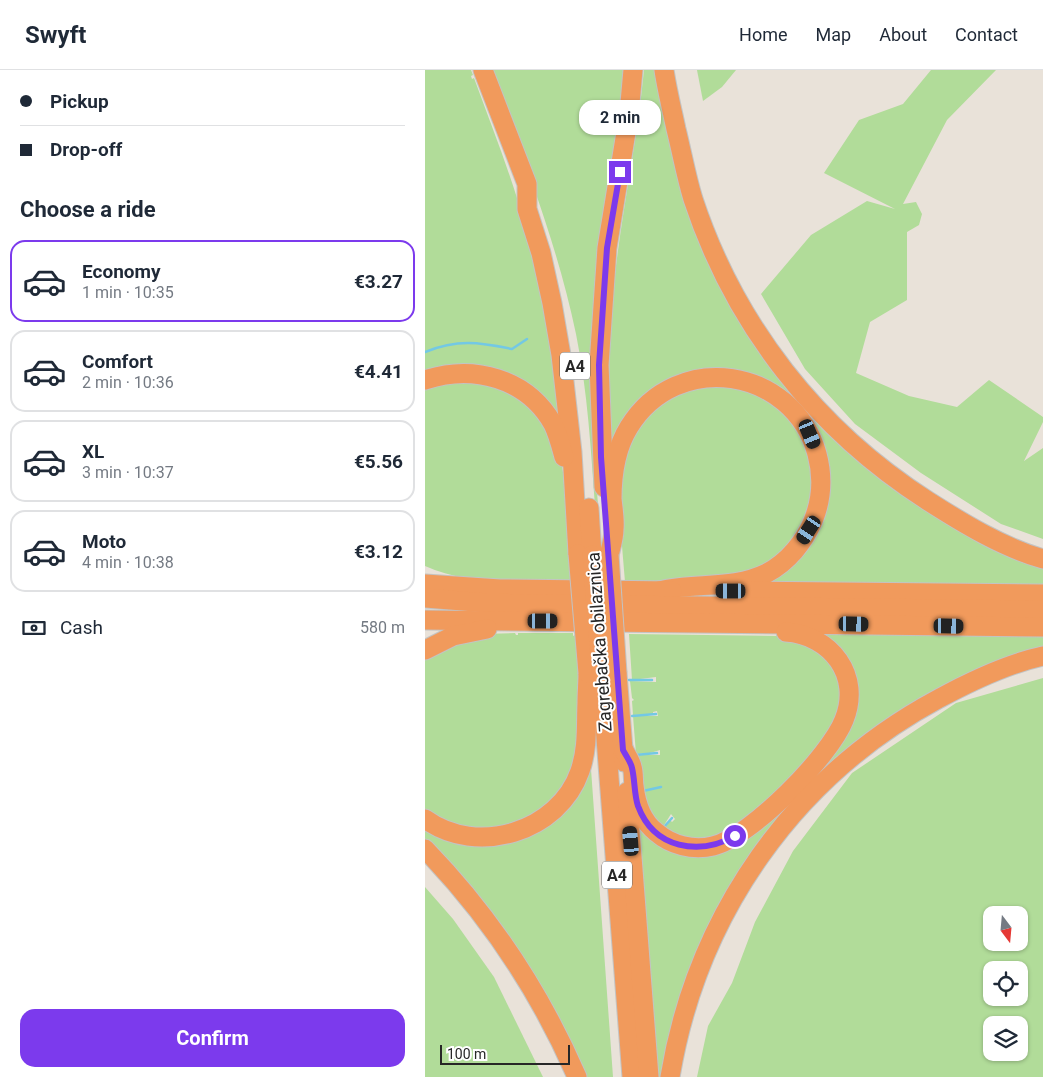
<!DOCTYPE html>
<meta charset="utf-8">
<style>
:root{--surface:#fff;--page:#f6f6f7;--text:#1f2937;--muted:#747a83;--line:#e0e1e3;--accent:#7c3aed}
body{margin:0;font-family:Roboto,sans-serif;background:var(--page);color:var(--text);height:100vh;display:flex;flex-direction:column;font-size:19px;white-space:nowrap}
*{box-sizing:border-box;margin:0}
p{font-size:16px;color:var(--muted)}
.icon{flex:none;width:28px;height:28px;fill:none;stroke:currentColor;stroke-width:2;stroke-linecap:round;stroke-linejoin:round}
.map{position:relative;flex:1;overflow:hidden}
.drawer{display:flex;flex-direction:column;background:var(--surface);width:425px}
.drawer>*{flex:none}
.hud{display:grid;align-content:center;height:110px;padding:0 20px;background:var(--surface)}
.needle{width:32px;rotate:164deg}
.controls{position:absolute;left:558px;top:836px;display:grid;gap:10px}
.controls a{display:grid;place-items:center;width:45px;height:45px;border-radius:10px;background:var(--surface);box-shadow:0 1px 4px #0004;font-size:25px}
.scale{position:absolute;left:15px;bottom:12px;width:130px;box-sizing:border-box;padding-left:5px;border:2px solid #272727;border-top:0;font-size:14px;line-height:18px;white-space:nowrap;color:#272727;-webkit-text-stroke:4px #fff;paint-order:stroke}
.end{position:absolute;width:22px;height:22px;margin:-11px;border:6px solid #7c3aed;background:#fff;box-shadow:0 0 0 2px #fff}
.from{border-radius:50%}
.bubble{position:absolute;height:35px;border-radius:15px;background:var(--surface);box-shadow:0 1px 4px #0004;font-size:16px;font-weight:700;line-height:35px;text-align:center}
.car{position:absolute;width:15px;height:30px;margin:-15px -8px;border-radius:6px;box-shadow:0 0 4px 1px #0007;background:linear-gradient(#222 24%,#8ab4d8 0 40%,#222 0 76%,#8ab4d8 0 86%,#222 0)}
.hud b{display:flex;align-items:center;gap:18px;height:48px;font-size:19px}
.hud b+b{border-top:1px solid var(--line)}
.hud i{width:12px;height:12px;background:var(--text)}
ul{padding:0;list-style:none}
li{display:flex;align-items:center;gap:15px;height:82px;margin:0 10px 8px;padding:0 10px;border:2px solid var(--line);border-radius:15px}
li div{flex:1}
li b{display:block;font-size:19px}
li em{font-style:normal;font-weight:700}
li.selected{border-color:var(--accent)}
li>.icon{width:45px;height:45px;stroke-width:1.5}
h2{padding:0 20px;font-size:22px;line-height:60px}
.pay{display:flex;align-items:center;gap:12px;height:55px;padding:0 20px;font-size:19px}
.pay p{margin-inline-start:auto}
.action{display:flex;gap:10px;margin-top:auto;padding:10px 20px}
.action a{flex:1;height:58px;border-radius:15px;background:var(--accent);color:#fff;font-size:20px;font-weight:700;line-height:58px;text-align:center}
header{display:flex;align-items:center;gap:30px;box-sizing:border-box;height:70px;padding:0 25px;background:var(--surface);border-bottom:1px solid var(--line)}
header strong{font-size:24px}
nav{display:flex;gap:28px;margin-inline-start:auto;font-size:18px}
main{display:flex;flex:1;min-height:0}
.map>svg:first-child{display:block}
.green{fill:#b1dc99;fill-rule:evenodd}
.lines{fill:none;stroke-linecap:round;stroke-linejoin:round}
.stream{stroke:#73c8e4;stroke-width:2.5}
.highway-casing{stroke:#c3c3c3;stroke-width:21}
.highway{stroke:#f19a5c;stroke-width:19}
.highway-bridge-casing{stroke:#c3c3c3;stroke-width:21;stroke-linecap:butt}
.highway-bridge{stroke:#f19a5c;stroke-width:19}
.route{stroke:#7c3aed;stroke-width:6}
.labels{text-anchor:middle;dominant-baseline:central;stroke-width:4;stroke-linejoin:round;paint-order:stroke}
.shield{fill:#fff;stroke:#686868;stroke-width:1}
.shield-label{font-size:16px;font-weight:bold;fill:#272727}
.street-label{font-size:18px;fill:#272727;stroke:#fff}
</style>
<header>
<strong>Swyft</strong>
<nav><a>Home</a><a>Map</a><a>About</a><a>Contact</a></nav>
</header>
<main>
<section class="drawer">
<div class="hud">
<b><i class="from"></i>Pickup</b>
<b><i></i>Drop-off</b>
</div>
<h2>Choose a ride</h2>
<ul>
<li class="selected"><svg class="icon" aria-label="car" viewBox="0 0 24 24"><path d="M5 17H2v-5l4-1 3-4h7l3 4 3 1v5h-3M9 17h6M6 11h13"/><circle cx="7" cy="17" r="2"/><circle cx="17" cy="17" r="2"/></svg><div><b>Economy</b><p>1 min · 10:35</p></div><em>€3.27</em></li>
<li><svg class="icon" aria-label="car" viewBox="0 0 24 24"><path d="M5 17H2v-5l4-1 3-4h7l3 4 3 1v5h-3M9 17h6M6 11h13"/><circle cx="7" cy="17" r="2"/><circle cx="17" cy="17" r="2"/></svg><div><b>Comfort</b><p>2 min · 10:36</p></div><em>€4.41</em></li>
<li><svg class="icon" aria-label="car" viewBox="0 0 24 24"><path d="M5 17H2v-5l4-1 3-4h7l3 4 3 1v5h-3M9 17h6M6 11h13"/><circle cx="7" cy="17" r="2"/><circle cx="17" cy="17" r="2"/></svg><div><b>XL</b><p>3 min · 10:37</p></div><em>€5.56</em></li>
<li><svg class="icon" aria-label="car" viewBox="0 0 24 24"><path d="M5 17H2v-5l4-1 3-4h7l3 4 3 1v5h-3M9 17h6M6 11h13"/><circle cx="7" cy="17" r="2"/><circle cx="17" cy="17" r="2"/></svg><div><b>Moto</b><p>4 min · 10:38</p></div><em>€3.12</em></li>
</ul>
<div class="pay"><svg class="icon" aria-label="cash" viewBox="0 0 24 24"><path d="M3 7h18v10H3z"/><circle cx="12" cy="12" r="2"/></svg>Cash<p>580 m</p></div>
<div class="action"><a>Confirm</a></div>
</section>
<div class="map">
<svg width="618" height="1007" viewBox="0 0 618 1007">
<rect width="100%" height="100%" fill="#e9e2d9"/>
<g class="green">
<path d="M0 0H46L48 5 46 6 47 9 49 8C68 60 89 112 103 166 120 228 130 293 139 356L113 324 0 303Z"/>
<path d="M68 0H203L170 395 176 475H173C167 405 165 333 151 264 132 173 98 87 66 1Z"/>
<path d="M219 0H235L271 150 407 362 618 494V519L331 517 401 431 370 334 260 306 186 378C184 334 183 289 186 245 192 163 211 82 219 0Z"/>
<path d="M272 0H311L297 17 278 31Z"/>
<path d="M506 0H571L522 50 478 134 491 132 497 144 494 155 482 162V230L445 252 431 303 484 326 532 337 564 310 618 347V352L599 391 618 378V469L576 454 496 403 430 354 380 299 336 224 386 165 442 131 470 139 399 103 434 50 478 34Z"/>
<path d="M35 309 78 317 114 345 135 387 138 402 147 511C99 511 44 516 0 496V317Z"/>
<path d="M312 315 354 335 382 372 391 411 381 454 358 484 331 501 284 511 200 512 197 476 195 475 193 445 200 379 218 347 259 319Z"/>
<path d="M90 563 91 565H93V563H148V566L150 565V563L158 648 145 710 109 748 49 762 0 743V586L58 564Z"/>
<path d="M204 564 356 566 376 568 411 596 418 637 393 681 315 757 278 772 237 761 245 750 247 752 250 749 246 744 236 760 222 743 211 685H235V680L225 683 211 684 208 646H233L232 641 228 642V644L208 645 207 631 209 630 207 628 205 611 231 612V607L207 610Z"/>
<path d="M396 564 618 566V581L491 635 331 783 240 1007H233L214 751 224 763 301 778 429 640Z"/>
<path d="M618 608V1007H272L283 956 307 913 330 852 368 781 427 703 531 633ZM566 845H594V872H566ZM566 900H594V928H566ZM566 955H594V982H566Z"/>
<path d="M165 694 166 699 188 1007H157L0 770V756L95 767Z"/>
<path d="M0 817 28 849 69 907 118 1007H0Z"/>
</g>
<g class="lines">
<g class="stream">
<path d="M0 282C32 269 54 272 87 279L102 269"/>
<path d="M204 610H227"/>
<path d="M207 646 231 644"/>
<path d="M210 685 232 683"/>
<path d="M218 721 236 717"/>
<path d="M238 758 247 748"/>
</g>
<g class="highway-casing">
<g id="highway">
<path d="M58 0 102 114V139L116 183 127 233 136 285 147 382 153 484"/>
<path d="M239 0C242 20 247 40 251 59 257 83 261 106 268 129 310 256 392 360 503 431 539 454 577 477 618 489"/>
<path d="M0 310C48 294 102 308 128 354 133 364 136 376 139 387"/>
<path d="M179 417 174 295 182 178 204 44 208 0"/>
<path d="M164 438 167 485"/>
<path d="M184 485C186 477 189 468 189 459 190 450 188 439 187 429 187 404 191 378 204 357 252 279 368 297 392 384 398 406 397 429 388 451 379 472 363 492 342 503 308 520 269 512 234 521"/>
<path d="M0 514 75 519 247 521"/>
<path d="M304 521 618 524"/>
<path d="M0 528 62 533 107 534 618 540"/>
<path d="M0 550 618 557"/>
<path d="M0 580 28 566 62 559"/>
<path d="M176 603 207 1007"/>
<path d="M192 603 199 692"/>
<path d="M199 680C201 685 206 691 207 697 209 703 208 710 209 716 211 733 217 751 231 762 246 775 268 781 288 776 326 767 405 686 419 650 437 606 406 565 361 562"/>
<path d="M202 722 224 1007"/>
<path d="M0 749C52 787 134 762 155 701 163 678 161 656 162 633 162 623 163 613 163 603"/>
<path d="M0 779C64 845 115 922 152 1007"/>
<path d="M245 1007C272 845 368 707 513 629 546 611 581 594 618 586"/>
</g>
</g>
<use href="#highway" class="highway"/>
<g class="highway-bridge-casing">
<g id="highway-bridge">
<path d="M153 484 163 603"/>
<path d="M167 485 176 603"/>
<path d="M184 485 192 603"/>
</g>
</g>
<use href="#highway-bridge" class="highway-bridge"/>
</g>
<g class="lines">
<path class="route" d="M195 102 182 178 174 295 176 387 198 680C201 686 206 692 207 698 210 710 209 724 213 736 229 779 274 786 310 766"/>
</g>
<g class="labels">
<g class="shield">
<rect x="135" y="282.5" width="30" height="27" rx="4"/>
<rect x="177" y="791.5" width="30" height="27" rx="4"/>
</g>
<g class="shield-label">
<text x="150" y="296">A4</text>
<text x="192" y="805">A4</text>
</g>
<g class="street-label">
<text transform="translate(174 572) rotate(-94)">Zagrebačka obilaznica</text>
</g>
</g>
</svg>
<div class="controls">
<a><svg class="needle" viewBox="-14 -14 28 28"><path d="M0-13l5 13h-10z" fill="#e53935"/><path d="M0 13l5-13h-10z" fill="#747a83"/></svg></a>
<a><svg class="icon" aria-label="locate" viewBox="0 0 24 24"><circle cx="12" cy="12" r="6"/><path d="M12 2v4M12 18v4M2 12h4M18 12h4"/></svg></a>
<a><svg class="icon" aria-label="layers" viewBox="0 0 24 24"><path d="M12 4l9 5-9 5-9-5zM3 14l9 5 9-5"/></svg></a>
</div>
<div class="scale">100 m</div>
<i class="end from" style="left:310px;top:766px"></i>
<i class="end" style="left:195px;top:102px"></i>
<div class="bubble" style="left:154px;top:30px;width:82px">2 min</div>
<i class="car" style="left:385px;top:364px;rotate:157deg"></i>
<i class="car" style="left:384px;top:460px;rotate:213deg"></i>
<i class="car" style="left:306px;top:521px;rotate:270deg"></i>
<i class="car" style="left:118px;top:551px;rotate:90deg"></i>
<i class="car" style="left:429px;top:554px;rotate:91deg"></i>
<i class="car" style="left:524px;top:556px;rotate:91deg"></i>
<i class="car" style="left:206px;top:771px;rotate:355deg"></i>
</div>
</main>
